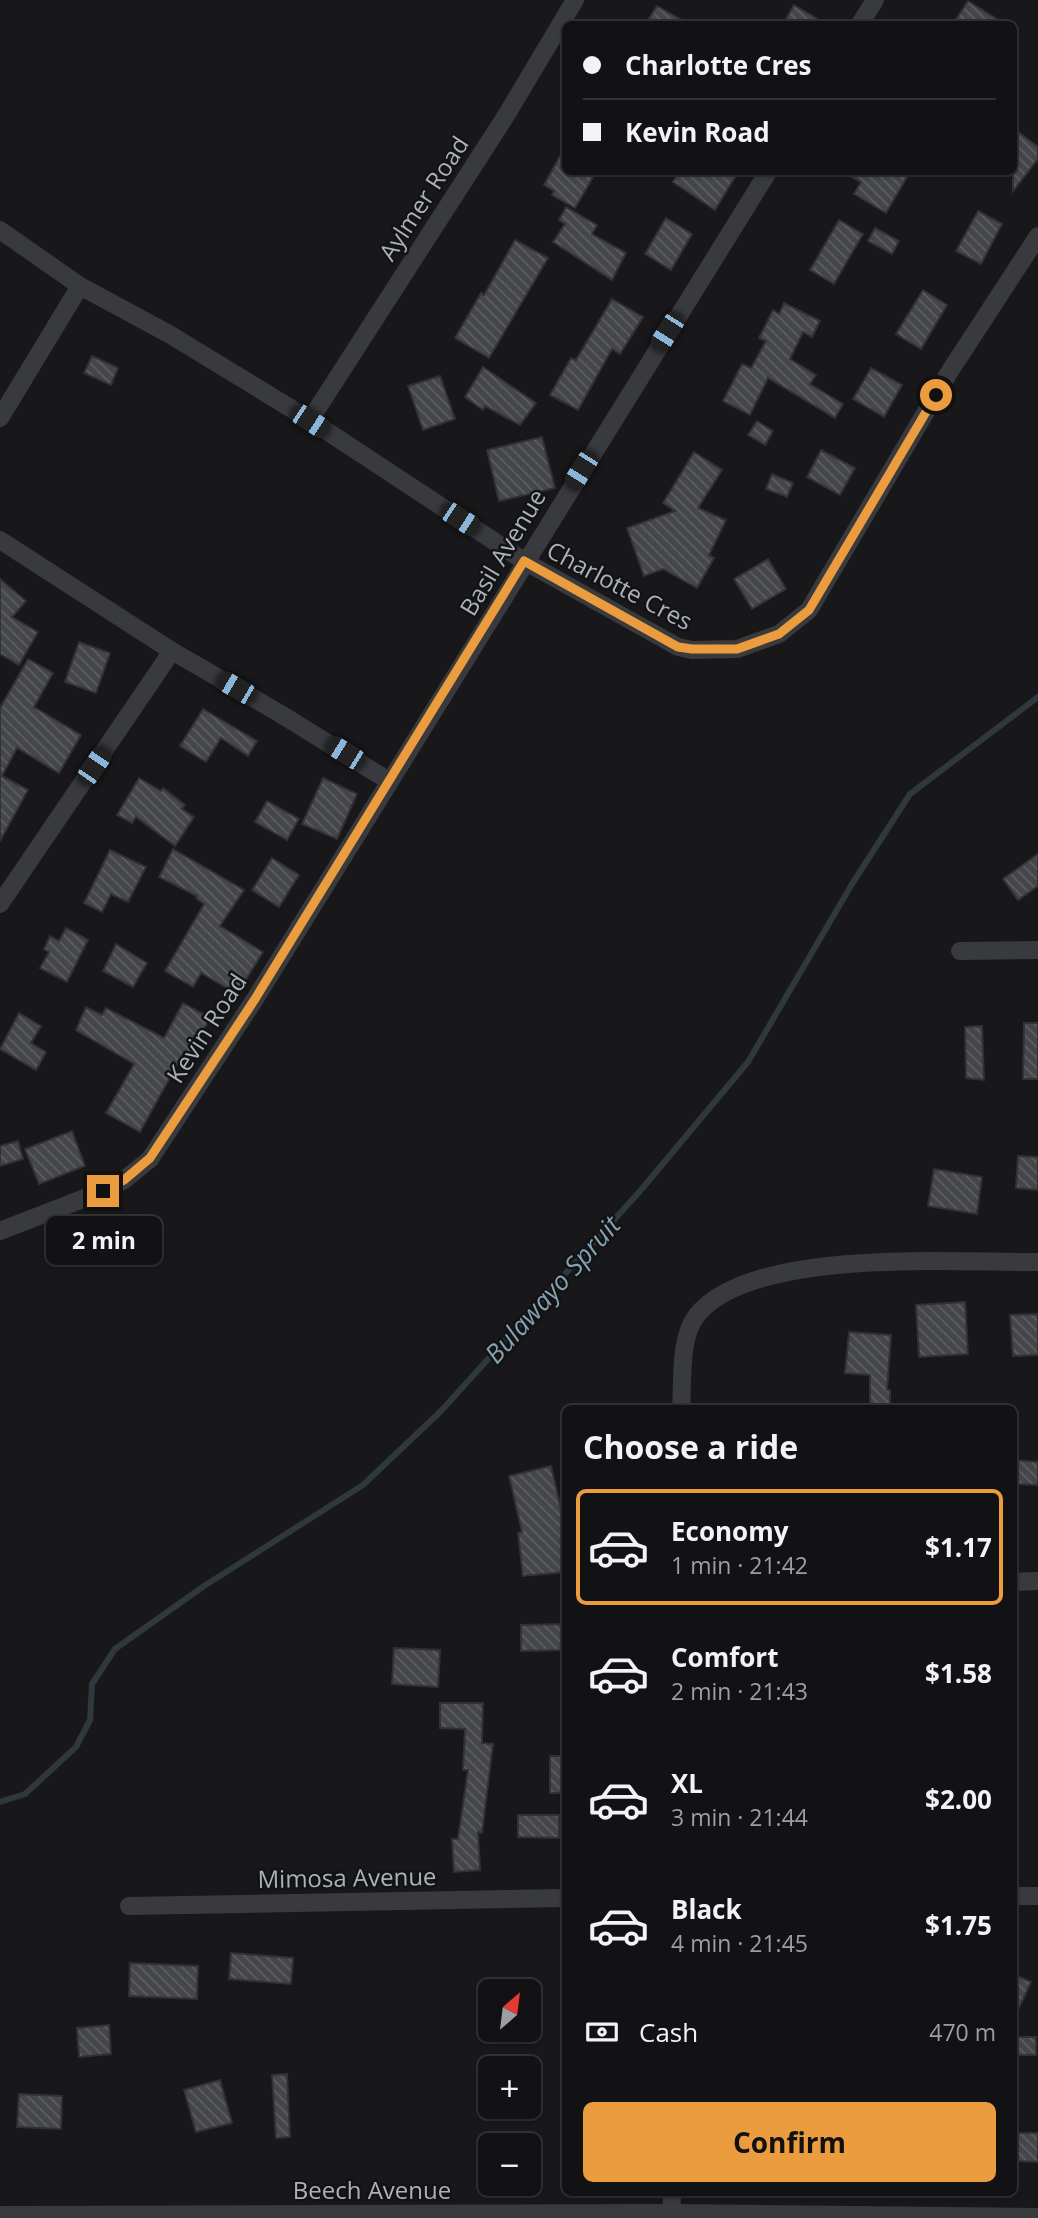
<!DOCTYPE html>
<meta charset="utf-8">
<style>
:root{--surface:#121214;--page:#1f2022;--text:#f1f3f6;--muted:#9c9ea0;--line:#313234;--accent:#eb9c3e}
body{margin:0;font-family:"Open Sans",sans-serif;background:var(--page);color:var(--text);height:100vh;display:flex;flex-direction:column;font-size:26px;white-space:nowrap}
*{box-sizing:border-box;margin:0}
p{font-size:23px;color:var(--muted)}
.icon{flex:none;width:38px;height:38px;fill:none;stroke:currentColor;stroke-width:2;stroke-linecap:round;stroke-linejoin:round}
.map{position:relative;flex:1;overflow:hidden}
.drawer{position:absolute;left:562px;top:1405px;width:455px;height:791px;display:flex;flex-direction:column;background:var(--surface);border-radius:10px;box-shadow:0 2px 5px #0004,0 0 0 2px var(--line)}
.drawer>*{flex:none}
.banner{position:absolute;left:562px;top:21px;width:455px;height:154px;border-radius:10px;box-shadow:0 2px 5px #0004,0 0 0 2px var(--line);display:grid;align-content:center;height:154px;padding:0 21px;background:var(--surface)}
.needle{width:46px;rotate:28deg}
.tools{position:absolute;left:478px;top:1979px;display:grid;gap:14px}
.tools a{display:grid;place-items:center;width:63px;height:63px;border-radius:10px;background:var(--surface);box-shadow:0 2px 5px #0004,0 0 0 2px var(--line);font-size:35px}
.end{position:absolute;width:32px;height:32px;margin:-16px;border:9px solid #eb9c3e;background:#111;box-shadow:0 0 0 4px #111}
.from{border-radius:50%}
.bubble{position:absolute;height:49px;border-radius:10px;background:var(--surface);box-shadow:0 2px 5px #0004,0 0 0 2px var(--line);font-size:23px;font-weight:700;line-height:49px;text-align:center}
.car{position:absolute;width:21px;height:42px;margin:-21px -10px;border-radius:9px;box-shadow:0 0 5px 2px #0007;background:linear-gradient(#222 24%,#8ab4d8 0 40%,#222 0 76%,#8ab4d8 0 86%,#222 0)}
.banner b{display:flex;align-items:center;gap:24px;height:66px;font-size:26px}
.banner b+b{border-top:2px solid var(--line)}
.banner i{width:18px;height:18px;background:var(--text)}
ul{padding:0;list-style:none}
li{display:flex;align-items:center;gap:21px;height:116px;margin:0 14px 10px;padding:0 7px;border:4px solid transparent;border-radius:10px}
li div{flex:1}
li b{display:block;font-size:26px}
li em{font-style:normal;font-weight:700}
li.active{border-color:var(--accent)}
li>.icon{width:63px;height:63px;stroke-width:1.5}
h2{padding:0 21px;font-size:32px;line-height:84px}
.pay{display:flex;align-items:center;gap:18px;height:77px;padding:0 21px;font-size:26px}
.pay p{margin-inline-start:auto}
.primary-button{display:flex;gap:14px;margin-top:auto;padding:14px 21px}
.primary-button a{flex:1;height:80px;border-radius:10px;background:var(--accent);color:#111;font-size:28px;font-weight:700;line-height:80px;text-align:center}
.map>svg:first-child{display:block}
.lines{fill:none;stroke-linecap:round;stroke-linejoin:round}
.stream{stroke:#2e383d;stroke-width:6}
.building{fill:url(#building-back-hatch);stroke:#323236;stroke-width:2}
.street{stroke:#393a3e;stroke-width:18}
.route{stroke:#eb9c3e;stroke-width:9}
.labels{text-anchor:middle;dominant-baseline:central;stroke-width:5;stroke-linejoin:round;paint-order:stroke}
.street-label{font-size:24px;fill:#aab1b9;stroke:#131315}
.water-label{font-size:26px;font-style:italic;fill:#83a2b2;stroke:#131315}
</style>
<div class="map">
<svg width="1038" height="2218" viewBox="0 0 1038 2218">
<defs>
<pattern id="building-back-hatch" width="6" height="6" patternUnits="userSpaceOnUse" patternTransform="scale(1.75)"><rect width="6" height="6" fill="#44464a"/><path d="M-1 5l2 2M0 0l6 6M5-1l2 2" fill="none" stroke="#5c5e62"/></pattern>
</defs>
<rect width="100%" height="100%" fill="#18181a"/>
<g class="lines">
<path class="stream" d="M0 1802 25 1794 76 1747 90 1720 92 1684 115 1649 204 1586 363 1485 441 1411 641 1190 748 1062 852 884 910 794 1038 697"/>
</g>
<g class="building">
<path d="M968 1 1005 24H953Z"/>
<path d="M794 5 826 24H783Z"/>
<path d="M657 6 689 24H656L648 20Z"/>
<path d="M1013 128 1038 147V159L1013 191Z"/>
<path d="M565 147V172H596L575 208 552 195 554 191 544 185Z"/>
<path d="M679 172H738L715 210 673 182Z"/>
<path d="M842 172H910L886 213 854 194 861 182Z"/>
<path d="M566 207 597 225 592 234 626 253 612 280 553 242 565 224 559 220Z"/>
<path d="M978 211 1002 224 981 264 956 251Z"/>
<path d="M666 218 692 234 671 270 645 254Z"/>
<path d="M839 220 863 234 834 284 810 270Z"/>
<path d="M875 228 899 241 892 254 868 241Z"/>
<path d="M515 240 548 258 489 358 455 338 481 293 484 295Z"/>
<path d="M923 290 947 305 921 349 896 334Z"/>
<path d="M612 299 643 317 620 354 612 349 578 410 550 395 571 358 576 360Z"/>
<path d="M784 303 820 321 812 337 803 332 790 359 816 375 810 384 843 404 835 418 768 378 750 415 723 401 742 364 751 368 766 341 759 338 773 310 779 314Z"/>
<path d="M92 356 118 368 111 385 84 373Z"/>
<path d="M483 367 536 403 520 425 485 406 483 410 465 397Z"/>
<path d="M871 368 902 385 884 417 853 399Z"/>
<path d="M440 376 455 419 423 430 408 386Z"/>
<path d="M757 421 773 431 765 445 748 435Z"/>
<path d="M542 437 555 488 499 501 487 450Z"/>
<path d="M821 450 855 468 840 495 807 477Z"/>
<path d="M694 452 722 470 698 508 726 520 709 555 714 558 697 588 663 569 644 576 627 528 675 511 663 503Z"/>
<path d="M772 474 793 483 787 497 766 489Z"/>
<path d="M768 559 786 589 752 609 734 579Z"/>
<path d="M0 579 26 601 12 617 38 632 19 665 0 654Z"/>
<path d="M79 642 110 653 96 693 65 682Z"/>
<path d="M28 659 53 673 34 707 81 735 59 773 17 748 2 776 28 790 0 841V708Z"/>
<path d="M203 709 257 741 248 756 221 738 206 762 180 746Z"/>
<path d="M139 778 161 791 163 788 185 805 182 809 194 817 175 846 136 817 132 823 117 815Z"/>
<path d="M323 778 357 794 337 839 302 824Z"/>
<path d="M267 801 299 819 287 840 255 822Z"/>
<path d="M173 849 244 890 220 926 263 952 237 994 201 973 193 987 165 971 204 904 196 898 197 896 159 877Z"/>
<path d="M110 850 146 867 128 902 111 894 102 912 84 903Z"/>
<path d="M1038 854V886L1018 900 1003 879Z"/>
<path d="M272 858 299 875 279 907 252 890Z"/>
<path d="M66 928 88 940 67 982 40 968 49 952 44 949 50 936 59 941Z"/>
<path d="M116 944 147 963 133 987 103 971Z"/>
<path d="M183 1003 210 1018 190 1055 184 1052 140 1132 106 1113 134 1064 76 1030 86 1007 102 1015 106 1008 164 1038Z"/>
<path d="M19 1013 41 1026 31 1043 46 1052 36 1070 0 1049Z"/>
<path d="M1024 1023H1038V1079H1023Z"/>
<path d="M982 1026 984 1080 966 1078 965 1027Z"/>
<path d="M72 1131 85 1166 39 1184 25 1149Z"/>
<path d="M18 1141 23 1159 0 1166V1146Z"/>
<path d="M1018 1156 1038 1157V1190L1016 1188Z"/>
<path d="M934 1169 982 1177 977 1214 928 1206Z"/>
<path d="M965 1302 968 1354 919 1357 916 1305Z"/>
<path d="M1038 1314V1355L1013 1356 1010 1315Z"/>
<path d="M849 1332 891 1335 887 1390H890V1409H870V1375L845 1373Z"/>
<path d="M1013 1460 1038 1462V1485L1013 1484Z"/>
<path d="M551 1466 565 1526V1572L523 1576 518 1533 522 1532 509 1476Z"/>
<path d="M565 1624V1650L521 1651V1625Z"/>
<path d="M394 1648 440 1650 438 1687 392 1684Z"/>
<path d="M440 1703H483L482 1743 493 1744 482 1833 478 1832 480 1870 454 1872 452 1839H458L468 1770H463L465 1729 440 1728Z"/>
<rect x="550" y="1756" width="15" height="37"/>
<path d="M518 1815H559V1838L518 1837Z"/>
<path d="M231 1953 293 1958 291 1984 229 1979Z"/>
<path d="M130 1963 198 1966 197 1999 129 1996Z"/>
<path d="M1013 1974 1031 1982 1013 2021Z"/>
<path d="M109 2025 111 2054 79 2057 77 2028Z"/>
<rect x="1013" y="2037" width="23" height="18"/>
<path d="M287 2074 290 2137 276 2138 272 2075Z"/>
<path d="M220 2080 232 2123 196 2132 184 2090Z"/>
<path d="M19 2094 62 2096 61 2129 17 2127Z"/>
<path d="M1017 2133H1038V2162L1016 2161Z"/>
</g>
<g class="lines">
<g class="street">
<path d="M860 24 875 0"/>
<path d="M0 230 80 286 169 334 310 420 524 561 678 647 692 650 737 649 779 634 809 610 950 371 1038 236"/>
<path d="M0 418 80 286"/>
<path d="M310 420 507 114 575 0"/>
<path d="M0 540 172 651 279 713 389 781"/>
<path d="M0 904 172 651"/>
<path d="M960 951 1038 950"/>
<path d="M0 1231 103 1191 124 1180 150 1159 255 999 768 172"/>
<path d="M681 1409C683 1381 679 1337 697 1315 752 1247 955 1263 1038 1262"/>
<path d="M1013 1582 1038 1581"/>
<path d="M1013 1896H1038"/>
<path d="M129 1906 565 1898"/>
<path d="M0 2215 671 2213 1038 2217"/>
<path d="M671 2218 672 2193"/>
</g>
</g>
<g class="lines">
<path class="route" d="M103 1191 124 1180 150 1158 255 999 524 561 678 647 692 649H737L779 634 809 610 936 395"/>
</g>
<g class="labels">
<g class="street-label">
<text transform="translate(423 198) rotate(-57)">Aylmer Road</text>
<text transform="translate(502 552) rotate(-59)">Basil Avenue</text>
<text transform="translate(620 585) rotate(28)">Charlotte Cres</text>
<text transform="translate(206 1028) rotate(-57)">Kevin Road</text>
<text transform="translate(347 1877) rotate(-1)">Mimosa Avenue</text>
<text x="372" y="2189">Beech Avenue</text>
</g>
<g class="water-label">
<text transform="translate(552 1289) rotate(-48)">Bulawayo Spruit</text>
</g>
</g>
</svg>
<div class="tools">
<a><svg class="needle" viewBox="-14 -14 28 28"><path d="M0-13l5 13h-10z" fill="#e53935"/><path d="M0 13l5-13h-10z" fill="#9c9ea0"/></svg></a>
<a>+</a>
<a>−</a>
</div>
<i class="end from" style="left:936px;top:395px"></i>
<i class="end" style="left:103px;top:1191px"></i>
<div class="bubble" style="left:46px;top:1216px;width:116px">2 min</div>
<i class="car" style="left:667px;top:332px;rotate:212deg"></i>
<i class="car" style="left:310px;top:421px;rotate:123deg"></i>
<i class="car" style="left:581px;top:470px;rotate:212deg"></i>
<i class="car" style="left:460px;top:519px;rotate:123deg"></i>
<i class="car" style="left:236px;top:688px;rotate:300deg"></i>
<i class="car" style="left:345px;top:753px;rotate:302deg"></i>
<i class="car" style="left:94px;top:766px;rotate:34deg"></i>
<div class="banner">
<b><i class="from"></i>Charlotte Cres</b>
<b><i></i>Kevin Road</b>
</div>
<section class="drawer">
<h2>Choose a ride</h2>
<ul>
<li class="active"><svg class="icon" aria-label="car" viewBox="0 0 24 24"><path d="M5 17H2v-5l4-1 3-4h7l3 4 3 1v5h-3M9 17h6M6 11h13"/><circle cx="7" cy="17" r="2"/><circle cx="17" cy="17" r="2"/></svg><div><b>Economy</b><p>1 min · 21:42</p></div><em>$1.17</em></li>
<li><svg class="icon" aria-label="car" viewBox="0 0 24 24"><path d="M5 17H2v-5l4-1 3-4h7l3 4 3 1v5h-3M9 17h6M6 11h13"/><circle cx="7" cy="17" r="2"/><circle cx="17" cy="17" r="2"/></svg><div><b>Comfort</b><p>2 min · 21:43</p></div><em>$1.58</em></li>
<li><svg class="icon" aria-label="car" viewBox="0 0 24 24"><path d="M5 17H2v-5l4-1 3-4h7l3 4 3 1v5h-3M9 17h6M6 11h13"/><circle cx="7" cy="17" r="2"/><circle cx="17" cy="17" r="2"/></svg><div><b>XL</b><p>3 min · 21:44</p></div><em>$2.00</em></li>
<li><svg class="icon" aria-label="car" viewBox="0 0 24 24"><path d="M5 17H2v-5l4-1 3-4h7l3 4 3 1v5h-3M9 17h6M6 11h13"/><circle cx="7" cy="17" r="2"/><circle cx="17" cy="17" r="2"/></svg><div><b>Black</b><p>4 min · 21:45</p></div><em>$1.75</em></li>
</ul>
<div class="pay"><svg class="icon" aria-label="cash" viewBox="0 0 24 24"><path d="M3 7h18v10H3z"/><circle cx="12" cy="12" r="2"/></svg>Cash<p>470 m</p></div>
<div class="primary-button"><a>Confirm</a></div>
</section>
</div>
